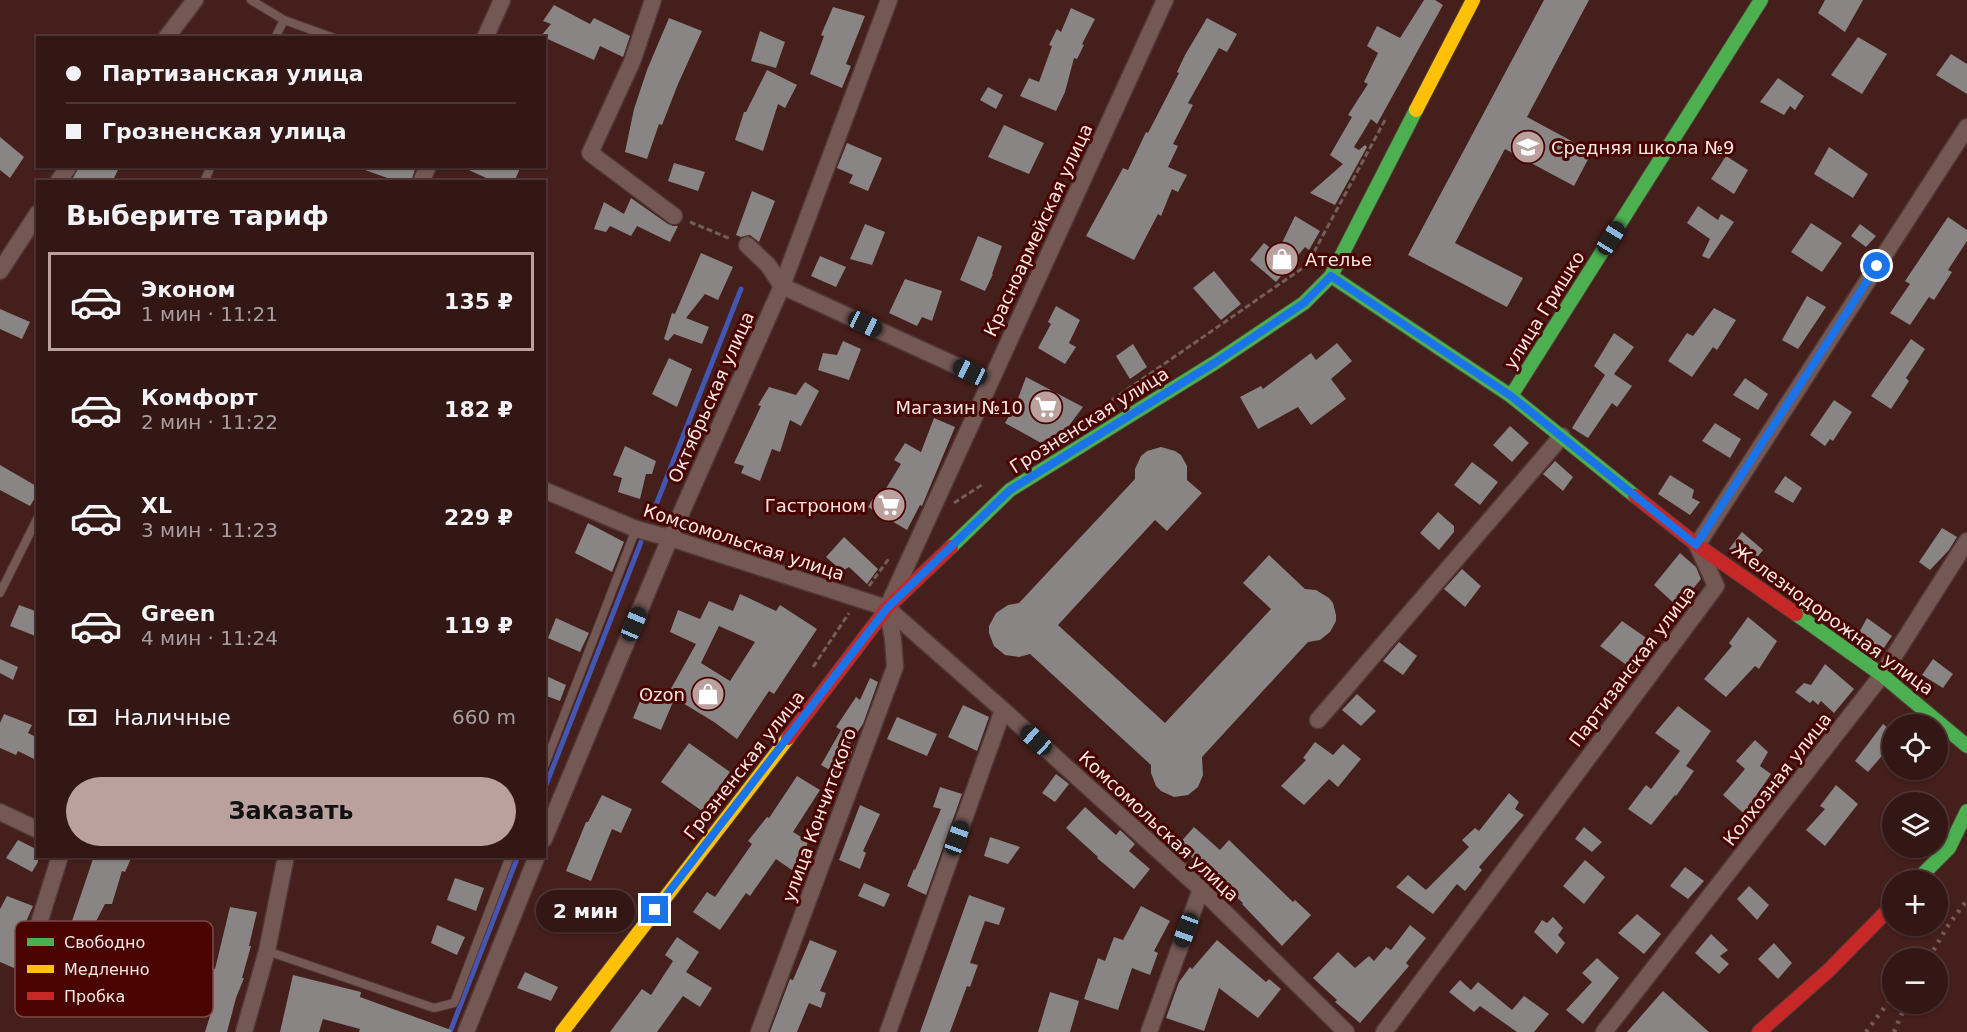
<!DOCTYPE html>
<html lang="ru">
<meta charset="utf-8">
<style>
:root{--surface:#331714;--page:#3b201d;--text:#f1f3f6;--muted:#a99fa0;--line:#4e3634;--accent:#baa19e}
body{margin:0;font-family:"DejaVu Sans",sans-serif;background:var(--page);color:var(--text);height:100vh;display:flex;flex-direction:column;font-size:22px;white-space:nowrap}
*{box-sizing:border-box;margin:0}
p{font-size:20px;color:var(--muted)}
.icon{flex:none;width:33px;height:33px;fill:none;stroke:currentColor;stroke-width:2;stroke-linecap:round;stroke-linejoin:round}
.map{position:relative;flex:1;overflow:hidden}
.panel{position:absolute;left:36px;top:180px;width:510px;height:678px;display:flex;flex-direction:column;background:var(--surface);border-radius:0px;box-shadow:0 2px 4px #0004,0 0 0 2px var(--line)}
.panel>*{flex:none}
.top-card{position:absolute;left:36px;top:36px;width:510px;height:132px;border-radius:0px;box-shadow:0 2px 4px #0004,0 0 0 2px var(--line);display:grid;align-content:center;height:132px;padding:0 30px;background:var(--surface)}
.buttons{position:absolute;left:1882px;top:714px;display:grid;gap:12px}
.buttons a{display:grid;place-items:center;width:66px;height:66px;border-radius:50%;background:var(--surface);box-shadow:0 2px 4px #0004,0 0 0 2px var(--line);font-size:30px}
.end{position:absolute;width:27px;height:27px;margin:-14px;border:8px solid #1a73e8;background:#fff;box-shadow:0 0 0 3px #fff}
.from{border-radius:50%}
.bubble{position:absolute;height:42px;border-radius:21px;background:var(--surface);box-shadow:0 2px 4px #0004,0 0 0 2px var(--line);font-size:20px;font-weight:700;line-height:42px;text-align:center}
.car{position:absolute;width:18px;height:36px;margin:-18px -9px;border-radius:8px;box-shadow:0 0 4px 2px #0007;background:linear-gradient(#222 24%,#8ab4d8 0 40%,#222 0 76%,#8ab4d8 0 86%,#222 0)}
.top-card b{display:flex;align-items:center;gap:21px;height:57px;font-size:22px}
.top-card b+b{border-top:2px solid var(--line)}
.top-card i{width:15px;height:15px;background:var(--text)}
ul{padding:0;list-style:none}
li{display:flex;align-items:center;gap:18px;height:99px;margin:0 12px 9px;padding:0 18px;border:3px solid transparent;border-radius:0px}
li div{flex:1}
li b{display:block;font-size:22px}
li em{font-style:normal;font-weight:700}
li.active{border-color:var(--accent)}
li>.icon{width:54px;height:54px;stroke-width:1.5}
h2{padding:0 30px;font-size:27px;line-height:72px}
.pay{display:flex;align-items:center;gap:15px;height:66px;padding:0 30px;font-size:22px}
.pay p{margin-inline-start:auto}
.action{display:flex;gap:12px;margin-top:auto;padding:12px 30px}
.action a{flex:1;height:69px;border-radius:36px;background:var(--accent);color:#111;font-size:24px;font-weight:700;line-height:69px;text-align:center}
.map>svg:first-child{display:block}
.lines{fill:none;stroke-linecap:round;stroke-linejoin:round}
.stream{stroke:#4356b3;stroke-width:5}
.building{fill:#898585;fill-rule:evenodd}
.lane-casing{stroke:#513836;stroke-width:10}
.street-casing{stroke:#513836;stroke-width:19}
.fast-casing{stroke:#513836;stroke-width:16}
.slow-casing{stroke:#513836;stroke-width:16}
.jam-casing{stroke:#513836;stroke-width:16}
.path{stroke:#755d59;stroke-width:3;stroke-dasharray:6 3;stroke-linecap:butt}
.lane{stroke:#745854;stroke-width:8}
.street{stroke:#745854;stroke-width:16}
.fast{stroke:#4caf50;stroke-width:14}
.slow{stroke:#ffc107;stroke-width:14}
.jam{stroke:#c62828;stroke-width:14}
.rail{stroke:#745956;stroke-width:4.5;stroke-dasharray:3 6;stroke-linecap:butt}
.route{stroke:#1a73e8;stroke-width:8}
.labels{text-anchor:middle;dominant-baseline:central;stroke-width:6;stroke-linejoin:round;paint-order:stroke}
.poi-label{font-size:18px;fill:#f9e7e4;stroke:#490401;text-anchor:end}
.street-label{font-size:18px;fill:#f9e7e4;stroke:#490401}
.key{fill:#490401;stroke:#7e4845;stroke-width:1.5}
.key-label{font-size:16px;fill:#f9e7e4}
</style>
<div class="map">
<svg width="1967" height="1032" viewBox="0 0 1967 1032">
<rect width="100%" height="100%" fill="#441f1b"/>
<g class="lines">
<g class="stream">
<path d="M652 515 741 289"/>
<path d="M544 790 641 542"/>
<path d="M450 1032 518 856"/>
</g>
</g>
<g class="building">
<path d="M1424 0H1435L1443 5 1377 124 1371 119 1354 147 1359 150 1365 145 1367 147 1335 205 1310 193 1343 164 1330 155 1352 117 1348 115 1368 84 1364 82 1378 53 1367 46 1377 26 1400 38Z"/>
<path d="M1544 0H1589L1527 117 1592 152 1574 186 1505 149 1455 243 1523 278 1507 307 1408 255Z"/>
<path d="M1825 0H1863L1845 32 1818 13Z"/>
<path d="M554 5 590 24 594 18 630 36 623 57 600 46 594 60 541 36 551 24 543 21Z"/>
<path d="M833 7 865 16 846 64 851 66 842 88 810 74 824 36 821 35Z"/>
<path d="M1071 8 1095 19 1082 44 1084 45 1077 59 1074 58 1065 92 1056 111 1020 96 1029 78 1039 82 1052 46 1049 45 1057 29 1061 32Z"/>
<path d="M669 18 702 31 678 84 662 125 659 124 647 159 625 152 634 109 647 70Z"/>
<path d="M1207 18 1237 34 1227 52 1219 48 1188 103 1193 105 1173 144 1178 146 1168 167 1187 175 1178 192 1172 189 1161 216 1158 214 1134 260 1086 236 1123 168 1128 170 1146 132 1148 133 1179 73 1177 72 1185 55Z"/>
<path d="M760 31 785 42 776 68 751 61Z"/>
<path d="M1858 37 1887 54 1862 94 1831 75Z"/>
<path d="M1951 54 1967 64V94L1936 75Z"/>
<path d="M767 70 797 85 785 108 778 104 763 151 735 140 744 112H746Z"/>
<path d="M1778 78 1804 96 1795 110 1790 106 1784 115 1760 102Z"/>
<path d="M988 87 1003 95 996 109 980 100Z"/>
<path d="M1004 125 1044 143 1029 174 988 157Z"/>
<path d="M0 137 24 157 10 178 0 170Z"/>
<path d="M847 143 882 158 868 191 849 183 853 175 837 168Z"/>
<path d="M1829 147 1868 174 1853 198 1814 174Z"/>
<path d="M1726 156 1748 170 1734 194 1711 179Z"/>
<path d="M674 163 705 172 698 191 668 181Z"/>
<path d="M79 166H111L118 170 112 182H71Z"/>
<path d="M363 166H416L411 182H399L362 169Z"/>
<path d="M460 166H521L514 182H495Z"/>
<path d="M752 191 775 201 759 242 750 235 741 237 736 235Z"/>
<path d="M631 198 668 224 673 226H678L670 242 637 226 631 236 610 226 606 232 594 229 604 202 624 214Z"/>
<path d="M1698 206 1718 220 1721 214 1734 222 1709 259 1702 256 1710 239 1687 223Z"/>
<path d="M1295 216 1320 231 1309 250 1305 247 1276 282 1250 260 1264 243 1277 253Z"/>
<path d="M1948 217 1967 230V241L1948 270 1952 272 1934 300 1929 297 1910 325 1890 313 1910 284 1905 281Z"/>
<path d="M1811 223 1842 243 1822 272 1791 252Z"/>
<path d="M865 224 885 232 872 265 850 259Z"/>
<path d="M1860 224 1876 236 1866 247 1851 236Z"/>
<path d="M978 236 1002 246 992 274H993L985 291 960 280Z"/>
<path d="M701 253 733 267 718 300 705 294 686 318 709 327 702 344 674 334 668 341 664 339 672 313 675 314Z"/>
<path d="M820 256 846 267 836 287 811 276Z"/>
<path d="M1214 271 1241 304 1221 320 1193 288Z"/>
<path d="M905 279 942 291 932 321 922 317 917 326 889 313Z"/>
<path d="M1807 296 1826 307 1798 349 1782 340Z"/>
<path d="M1056 306 1080 320 1069 343 1076 347 1065 364 1038 348 1051 324 1048 322Z"/>
<path d="M1714 308 1736 320 1717 350 1713 347 1692 377 1668 361 1687 333 1693 336Z"/>
<path d="M0 309 30 322 22 339 0 329Z"/>
<path d="M1614 333 1634 347 1614 374 1632 386 1617 407 1612 403 1588 438 1572 428 1605 375 1594 366Z"/>
<path d="M1911 339 1925 349 1906 378 1909 381 1891 409 1871 396Z"/>
<path d="M843 341 861 349 849 380 818 370 823 353 837 355Z"/>
<path d="M1337 343 1352 361 1331 379 1346 399 1311 425 1298 407 1258 429 1240 397 1261 386 1263 389 1311 353 1316 360Z"/>
<path d="M1133 344 1147 367 1130 379 1116 356Z"/>
<path d="M669 358 692 369 677 407 652 394Z"/>
<path d="M1026 377 1083 407 1068 427 1041 443 1005 423 1016 404Z"/>
<path d="M1745 378 1768 394 1758 410 1733 395Z"/>
<path d="M805 382 819 391 801 426 790 420 780 452 772 449 760 481 741 473 744 466 734 463 761 406 758 405 769 387 796 395Z"/>
<path d="M1834 400 1852 412 1833 441 1830 439 1825 446 1810 435Z"/>
<path d="M934 418 955 427 922 506 920 505 907 530 868 507 877 492 882 495 901 464 894 460 905 443 921 452Z"/>
<path d="M1715 423 1741 439 1730 458 1702 441Z"/>
<path d="M1510 426 1529 443 1512 462 1493 445Z"/>
<path d="M625 446 656 461 652 474H646L640 499 618 492 622 478 613 475Z"/>
<path d="M1161 447 1175 451 1181 455 1187 466V480L1202 493 1167 531 1155 520 1058 625 1165 723 1271 609 1243 583 1269 555 1305 589 1316 590 1329 598 1333 603 1336 615V621L1330 632 1320 640 1308 642 1202 757 1203 775 1198 787 1188 795 1174 797 1161 791 1156 786 1151 773V765L1030 654 1019 657 1005 655 994 646 989 633V626L996 613 1008 605 1019 603 1135 479V469L1141 456 1147 451Z"/>
<path d="M1555 461 1573 477 1563 491 1543 474Z"/>
<path d="M1472 462 1498 482 1480 505 1454 485Z"/>
<path d="M0 465 38 487V493L30 506 0 490Z"/>
<path d="M1670 475 1694 490 1692 498 1700 502 1690 515 1658 494Z"/>
<path d="M1785 476 1802 488 1793 503 1774 492Z"/>
<path d="M1438 512 1454 526V532L1439 550 1420 533Z"/>
<path d="M588 523 624 542 612 572 575 553Z"/>
<path d="M1942 528 1957 537 1949 550 1930 570 1919 562Z"/>
<path d="M1742 532 1763 550 1750 566 1729 549Z"/>
<path d="M844 537 878 569 867 584 849 567 842 571 826 557Z"/>
<path d="M1680 553 1696 567 1701 579 1678 607 1654 585Z"/>
<path d="M1462 569 1481 586 1465 607 1444 589Z"/>
<path d="M740 594 776 611 780 605 817 629 774 694 769 691 737 739 714 722 668 694 696 644 670 632 678 610 700 619 709 601 733 611ZM719 626 755 642 730 681 701 663Z"/>
<path d="M19 605 38 612V637L10 626Z"/>
<path d="M1748 617 1777 641 1759 669 1755 666 1726 697 1704 679 1732 646 1729 643Z"/>
<path d="M556 618 589 633 580 652 548 638Z"/>
<path d="M1867 618 1892 636 1879 655 1856 638Z"/>
<path d="M1622 621 1655 644 1635 671 1600 646Z"/>
<path d="M1399 642 1417 656 1403 675 1383 661Z"/>
<path d="M0 659 18 667 13 680 0 673Z"/>
<path d="M1933 659 1953 674 1943 688 1922 675Z"/>
<path d="M1825 664 1854 689 1834 713 1821 701 1818 705 1813 700 1810 703 1795 692 1804 683 1811 685Z"/>
<path d="M544 675 566 685 560 701 544 695Z"/>
<path d="M870 678 878 682 863 724 850 743 854 746 849 760 840 776 821 765 841 730 836 727 856 697 860 700Z"/>
<path d="M645 689 673 702 661 730 633 718Z"/>
<path d="M1357 694 1376 711 1361 726 1342 710Z"/>
<path d="M963 705 989 717 977 751 948 737Z"/>
<path d="M1678 706 1711 731 1686 766 1694 771 1676 796 1675 795 1651 825 1628 809 1646 785 1651 789 1680 751 1655 733Z"/>
<path d="M4 714 32 725 28 733 38 738V761L18 751 16 755 0 748V723Z"/>
<path d="M897 717 937 734 927 756 887 739Z"/>
<path d="M1883 724 1893 732V743L1868 772 1855 761Z"/>
<path d="M1755 740 1768 752 1760 766 1771 774 1756 796 1764 802 1750 819 1723 795 1745 769 1736 761Z"/>
<path d="M1315 742 1333 755 1343 744 1361 759 1338 787 1329 779 1304 805 1281 786 1306 760 1303 758Z"/>
<path d="M689 743 730 772 702 811 661 782Z"/>
<path d="M1056 774 1069 784 1055 802 1042 793Z"/>
<path d="M797 776 820 790 793 832 808 841 799 875 776 859 750 896 746 893 720 930 693 912 707 892 715 897 752 844 748 841 767 817 769 818Z"/>
<path d="M1836 785 1858 804 1825 846 1806 830 1825 809 1820 806Z"/>
<path d="M940 787 962 794 926 895 907 886 914 869 915 870 941 809 933 807Z"/>
<path d="M1509 793 1519 802 1515 809 1524 815 1479 867 1482 870 1465 891 1457 884 1433 914 1396 887 1408 875 1426 890 1469 847 1462 840 1475 828 1479 831Z"/>
<path d="M602 795 632 809 621 833 612 829 591 881 566 871 586 822H588Z"/>
<path d="M860 805 880 814 863 851 866 853 860 869 839 860Z"/>
<path d="M1085 807 1116 835 1120 830 1135 844 1129 851 1150 869 1134 889 1097 858 1098 857 1066 828Z"/>
<path d="M1194 827 1220 850 1229 840 1293 902 1295 900 1311 915 1282 946 1242 904 1243 903 1178 845Z"/>
<path d="M1584 827 1602 842 1592 852 1575 839Z"/>
<path d="M990 837 1020 847 1008 864 984 856Z"/>
<path d="M18 840 38 850V862L32 872 6 858Z"/>
<path d="M94 856H132L125 872 122 871 112 904H105L92 929 94 930 81 967 83 968 75 989 47 974 55 953 58 955 72 921Z"/>
<path d="M1585 860 1605 877 1584 904 1563 886Z"/>
<path d="M1685 867 1704 881 1688 899 1670 886Z"/>
<path d="M455 878 484 888 476 911 447 900Z"/>
<path d="M864 883 890 894 884 907 858 896Z"/>
<path d="M1749 886 1769 905 1757 920 1737 899Z"/>
<path d="M969 895 1005 908 999 925 985 921 970 963 978 965 970 987 967 986 950 1032H920Z"/>
<path d="M7 896 33 906 16 944 21 945 14 968 0 962V909Z"/>
<path d="M558 897 585 911 575 930 548 917Z"/>
<path d="M1141 906 1170 921 1154 951 1158 953 1150 975 1132 968 1118 1010 1084 999 1098 958 1105 961 1114 937 1123 940Z"/>
<path d="M230 907 257 912 249 946H251L242 978H244L236 998 227 1032H205L210 1016 205 1015 212 992 177 983 184 959 215 969Z"/>
<path d="M1637 914 1661 934 1644 954 1618 933Z"/>
<path d="M1553 917 1563 928 1558 935 1565 943 1557 954 1534 932 1542 920 1547 923Z"/>
<path d="M437 925 465 937 457 955 431 943Z"/>
<path d="M1410 925 1426 938 1406 963 1409 966 1360 1023 1335 1002 1337 1000 1313 978 1338 952 1355 968 1369 956 1374 961 1386 947 1391 950Z"/>
<path d="M1711 934 1728 950 1720 956 1729 964 1719 974 1695 953Z"/>
<path d="M677 937 699 952 686 972 712 988 700 1007 683 996 657 1032H610L642 989 651 995 673 961 665 955Z"/>
<path d="M810 940 837 951 820 991 826 993 821 1008 809 1003 797 1032H770L790 979 793 980Z"/>
<path d="M1217 940 1266 982 1269 979 1281 989 1258 1018 1219 988 1204 1031 1166 1018 1179 982 1190 967 1192 969Z"/>
<path d="M1774 943 1792 963 1778 979 1758 959Z"/>
<path d="M1597 958 1619 978 1583 1024 1566 1010 1592 982 1582 973Z"/>
<path d="M525 972 558 987 551 1001 517 988Z"/>
<path d="M293 975 361 992 360 997 451 1030V1032H359L360 1029 323 1019 319 1032H280Z"/>
<path d="M1460 980 1471 990 1478 982 1512 1010 1524 996 1549 1014 1534 1032H1517L1480 1006 1474 1012 1449 992Z"/>
<path d="M1663 991 1709 1032H1627Z"/>
<path d="M1050 992 1079 1001 1070 1032H1038Z"/>
</g>
<g class="lines">
<g class="lane-casing">
<g id="lane">
<path d="M251 0 284 20 334 38"/>
<path d="M275 38 284 20"/>
<path d="M204 182 211 166"/>
<path d="M0 593 38 517"/>
<path d="M544 767 636 529"/>
<path d="M267 951 434 1008 454 1003 510 856"/>
</g>
</g>
<g class="street-casing">
<g id="street">
<path d="M653 0 632 62 590 153 674 216"/>
<path d="M166 38 195 0"/>
<path d="M485 38 502 0"/>
<path d="M58 182 69 166"/>
<path d="M421 182 428 166"/>
<path d="M747 245 768 265 782 286 990 381"/>
<path d="M0 271 38 213"/>
<path d="M544 490 636 529 670 538 887 608 1003 710 1201 889 1346 1032"/>
<path d="M1318 720 1562 436"/>
<path d="M0 812 38 830"/>
<path d="M544 839 670 538 782 286 889 0"/>
<path d="M28 958 60 856"/>
<path d="M244 1032 267 951 286 856"/>
<path d="M466 1032 537 856"/>
<path d="M759 1032 895 667 893 639 887 608 1165 0"/>
<path d="M888 1032 1003 710"/>
<path d="M1149 1032 1201 889"/>
<path d="M1384 1032 1716 586 1697 545 1967 127"/>
<path d="M1604 1032 1882 675 1967 541"/>
</g>
</g>
<g class="fast-casing">
<g id="fast">
<path d="M1331 276 1511 396 1635 496"/>
<path d="M1511 396 1761 0"/>
<path d="M951 547 1010 490 1216 362 1304 303 1331 276 1416 110"/>
<path d="M1796 614 1882 675 1967 746"/>
<path d="M1917 880 1949 848 1967 811"/>
</g>
</g>
<g class="slow-casing">
<g id="slow">
<path d="M1416 110 1473 0"/>
<path d="M562 1032 788 738"/>
</g>
</g>
<g class="jam-casing">
<g id="jam">
<path d="M1635 496 1697 545 1796 614"/>
<path d="M788 738 887 608 951 547"/>
<path d="M1759 1032 1828 971 1893 905"/>
</g>
</g>
<g class="path">
<path d="M690 222 731 239"/>
<path d="M1112 400 1307 265 1385 120"/>
<path d="M954 503 983 484"/>
<path d="M869 586 890 557"/>
<path d="M813 667 849 613"/>
</g>
<use href="#lane" class="lane"/>
<use href="#street" class="street"/>
<use href="#fast" class="fast"/>
<use href="#slow" class="slow"/>
<use href="#jam" class="jam"/>
<g class="rail">
<path d="M1929 958 1947 927 1967 900"/>
<path d="M1866 1032 1893 996"/>
<path d="M1894 1032 1906 1004"/>
</g>
</g>
<g class="lines">
<path class="route" d="M655 910 887 608 1010 490 1216 362 1304 303 1331 276 1511 396 1696 545 1877 266"/>
</g>
<defs>
<g id="school-disc" transform="scale(1.725)"><circle r="9.5" fill="#baa19e" stroke="#490401"/><path d="M0-5L7-2L0 1L-7-2ZM-4 1L0 2.5L4 1V4Q0 6-4 4Z" fill="#fff"/></g>
<g id="shop-disc" transform="scale(1.725)"><circle r="9.5" fill="#baa19e" stroke="#490401"/><path d="M-5-2.5h2.3a2.7 3.5 0 0 1 5.4 0H5L5.5 6h-11ZM-1.5-2.5h3a1.5 2.3 0 0 0-3 0Z" fill="#fff"/></g>
<g id="supermarket-disc" transform="scale(1.725)"><circle r="9.5" fill="#baa19e" stroke="#490401"/><path d="M-6-5.5h2.5l.6 2H6L4.5 2H-2.5L-4.4-4H-6ZM-1.5 3.2a1.3 1.3 0 1 0 .1 0ZM3 3.2a1.3 1.3 0 1 0 .1 0Z" fill="#fff"/></g>
</defs>
<g fill-rule="evenodd">
<use href="#school-disc" x="1528" y="147"/>
<use href="#shop-disc" x="1282" y="259"/>
<use href="#supermarket-disc" x="1046" y="407"/>
<use href="#supermarket-disc" x="889" y="505"/>
<use href="#shop-disc" x="708" y="694"/>
</g>
<g class="labels">
<g class="poi-label">
<text x="1551" y="147" text-anchor="start">Средняя школа №9</text>
<text x="1305" y="259" text-anchor="start">Ателье</text>
<text x="1023" y="407">Магазин №10</text>
<text x="866" y="505">Гастроном</text>
<text x="685" y="694">Ozon</text>
</g>
<g class="street-label">
<text transform="translate(1038 230) rotate(-65)">Красноармейская улица</text>
<text transform="translate(1544 310) rotate(-58)">улица Гришко</text>
<text transform="translate(711 397) rotate(-66)">Октябрьская улица</text>
<text transform="translate(1089 420) rotate(-32)">Грозненская улица</text>
<text transform="translate(744 542) rotate(18)">Комсомольская улица</text>
<text transform="translate(1833 619) rotate(36)">Железнодорожная улица</text>
<text transform="translate(1632 666) rotate(-53)">Партизанская улица</text>
<text transform="translate(744 765) rotate(-52)">Грозненская улица</text>
<text transform="translate(1777 779) rotate(-52)">Колхозная улица</text>
<text transform="translate(819 815) rotate(-70)">улица Кончитского</text>
<text transform="translate(1159 826) rotate(43)">Комсомольская улица</text>
</g>
</g>
<rect x="15" y="921" width="198" height="96" rx="9" class="key"/>
<rect x="27" y="938" width="27" height="8" fill="#4caf50"/>
<rect x="27" y="965" width="27" height="8" fill="#ffc107"/>
<rect x="27" y="992" width="27" height="8" fill="#c62828"/>
<g class="key-label">
<text x="64" y="948">Свободно</text>
<text x="64" y="975">Медленно</text>
<text x="64" y="1002">Пробка</text>
</g>
</svg>
<div class="buttons">
<a><svg class="icon" aria-label="locate" viewBox="0 0 24 24"><circle cx="12" cy="12" r="6"/><path d="M12 2v4M12 18v4M2 12h4M18 12h4"/></svg></a>
<a><svg class="icon" aria-label="layers" viewBox="0 0 24 24"><path d="M12 4l9 5-9 5-9-5zM3 14l9 5 9-5"/></svg></a>
<a>+</a>
<a>−</a>
</div>
<i class="end from" style="left:1877px;top:266px"></i>
<i class="end" style="left:655px;top:910px"></i>
<div class="bubble" style="left:536px;top:890px;width:99px">2 мин</div>
<i class="car" style="left:1611px;top:238px;rotate:32deg"></i>
<i class="car" style="left:865px;top:324px;rotate:115deg"></i>
<i class="car" style="left:970px;top:372px;rotate:295deg"></i>
<i class="car" style="left:634px;top:624px;rotate:23deg"></i>
<i class="car" style="left:1036px;top:740px;rotate:312deg"></i>
<i class="car" style="left:957px;top:838px;rotate:20deg"></i>
<i class="car" style="left:1186px;top:930px;rotate:200deg"></i>
<div class="top-card">
<b><i class="from"></i>Партизанская улица</b>
<b><i></i>Грозненская улица</b>
</div>
<section class="panel">
<h2>Выберите тариф</h2>
<ul>
<li class="active"><svg class="icon" aria-label="car" viewBox="0 0 24 24"><path d="M5 17H2v-5l4-1 3-4h7l3 4 3 1v5h-3M9 17h6M6 11h13"/><circle cx="7" cy="17" r="2"/><circle cx="17" cy="17" r="2"/></svg><div><b>Эконом</b><p>1 мин · 11:21</p></div><em>135 ₽</em></li>
<li><svg class="icon" aria-label="car" viewBox="0 0 24 24"><path d="M5 17H2v-5l4-1 3-4h7l3 4 3 1v5h-3M9 17h6M6 11h13"/><circle cx="7" cy="17" r="2"/><circle cx="17" cy="17" r="2"/></svg><div><b>Комфорт</b><p>2 мин · 11:22</p></div><em>182 ₽</em></li>
<li><svg class="icon" aria-label="car" viewBox="0 0 24 24"><path d="M5 17H2v-5l4-1 3-4h7l3 4 3 1v5h-3M9 17h6M6 11h13"/><circle cx="7" cy="17" r="2"/><circle cx="17" cy="17" r="2"/></svg><div><b>XL</b><p>3 мин · 11:23</p></div><em>229 ₽</em></li>
<li><svg class="icon" aria-label="car" viewBox="0 0 24 24"><path d="M5 17H2v-5l4-1 3-4h7l3 4 3 1v5h-3M9 17h6M6 11h13"/><circle cx="7" cy="17" r="2"/><circle cx="17" cy="17" r="2"/></svg><div><b>Green</b><p>4 мин · 11:24</p></div><em>119 ₽</em></li>
</ul>
<div class="pay"><svg class="icon" aria-label="cash" viewBox="0 0 24 24"><path d="M3 7h18v10H3z"/><circle cx="12" cy="12" r="2"/></svg>Наличные<p>660 m</p></div>
<div class="action"><a>Заказать</a></div>
</section>
</div>
